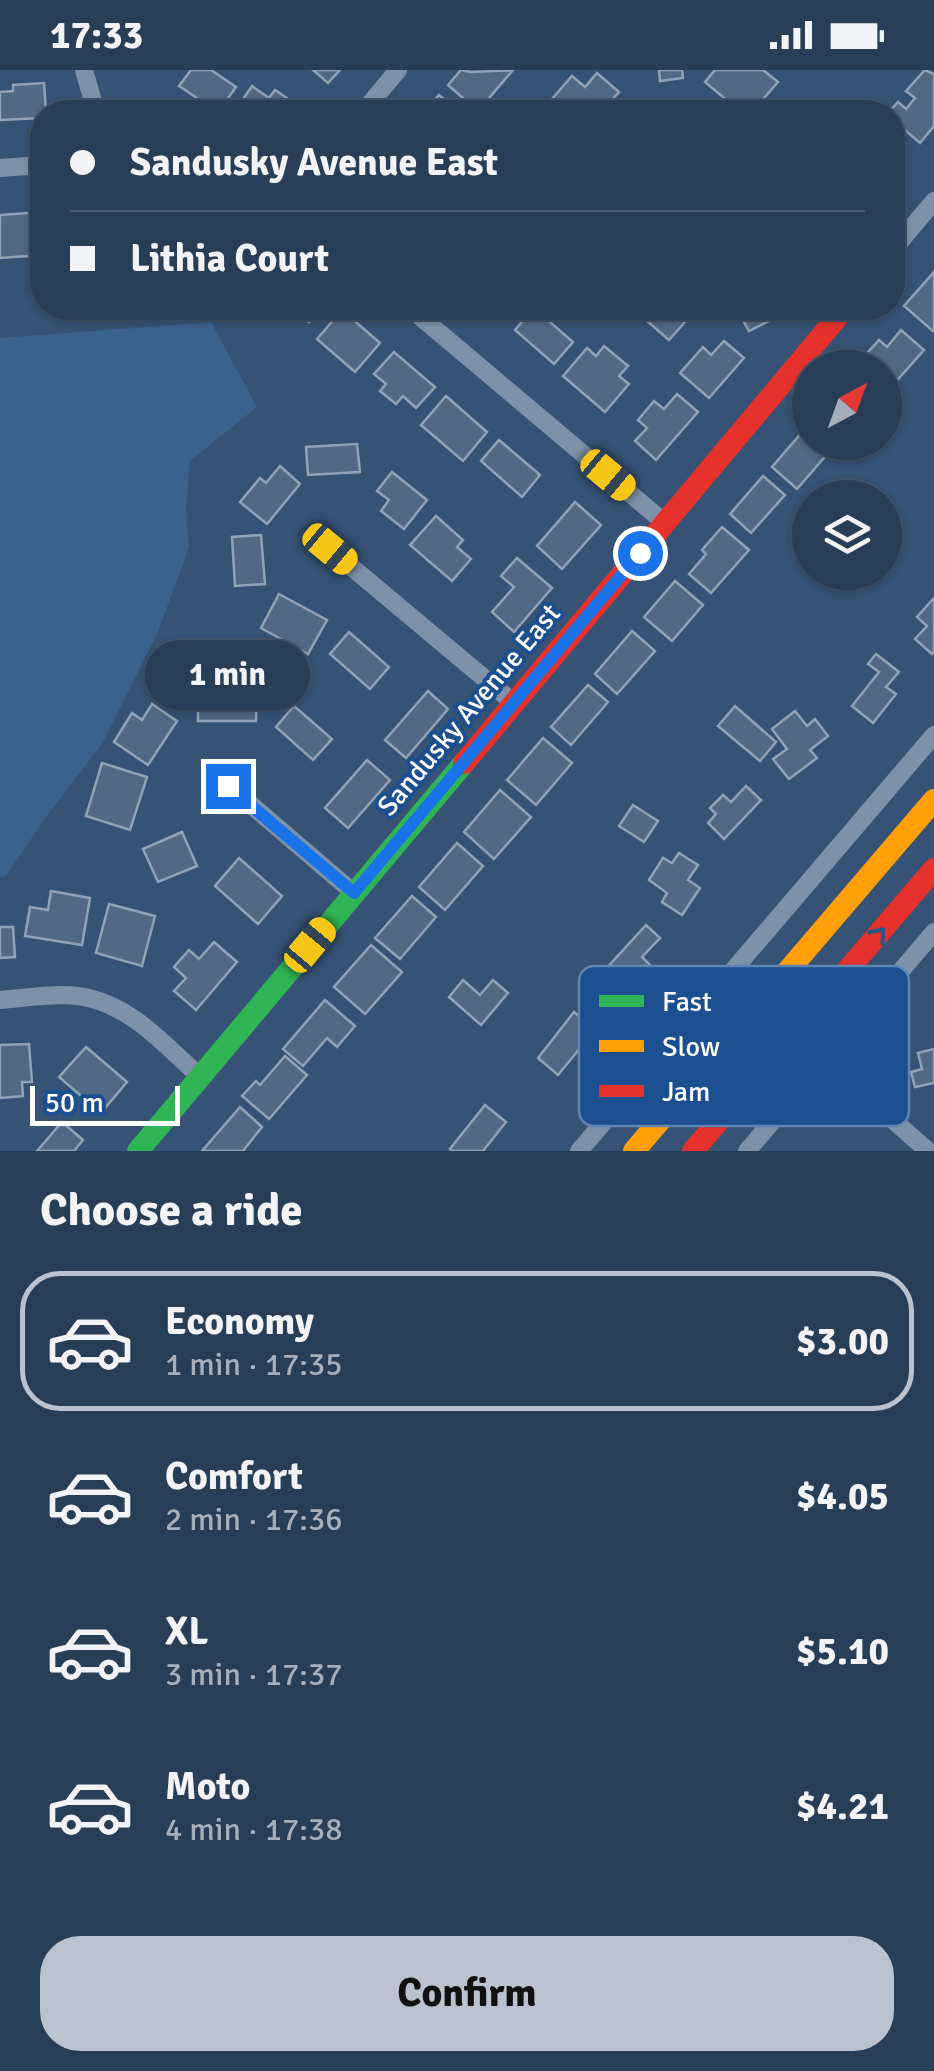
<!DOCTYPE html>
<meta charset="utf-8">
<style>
:root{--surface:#283e57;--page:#30455d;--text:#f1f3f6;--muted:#a5aeba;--line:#44576d;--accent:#b9c2ce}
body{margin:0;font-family:Signika,sans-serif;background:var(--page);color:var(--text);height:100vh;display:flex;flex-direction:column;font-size:38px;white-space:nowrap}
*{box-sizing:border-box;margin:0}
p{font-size:32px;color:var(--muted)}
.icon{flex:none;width:55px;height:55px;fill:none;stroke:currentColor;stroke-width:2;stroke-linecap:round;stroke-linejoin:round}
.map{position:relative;height:1081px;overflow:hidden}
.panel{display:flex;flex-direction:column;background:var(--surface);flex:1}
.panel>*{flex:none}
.hud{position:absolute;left:30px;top:30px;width:875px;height:220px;border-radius:40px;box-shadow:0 2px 8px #0004,0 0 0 2px var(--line);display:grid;align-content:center;height:220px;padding:0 40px;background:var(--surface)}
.needle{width:65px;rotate:41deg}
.buttons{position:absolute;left:792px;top:280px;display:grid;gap:20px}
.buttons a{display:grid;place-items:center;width:110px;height:110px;border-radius:50%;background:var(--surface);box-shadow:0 2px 8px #0004,0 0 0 2px var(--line);font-size:50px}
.scale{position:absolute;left:30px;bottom:25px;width:150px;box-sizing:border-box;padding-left:10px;border:5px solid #fff;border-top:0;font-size:28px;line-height:35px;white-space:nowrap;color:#fff;-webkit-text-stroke:8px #1b4f8f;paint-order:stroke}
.end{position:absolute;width:45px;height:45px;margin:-22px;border:12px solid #1a73e8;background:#fff;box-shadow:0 0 0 5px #fff}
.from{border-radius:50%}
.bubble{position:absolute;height:70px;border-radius:35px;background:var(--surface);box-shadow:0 2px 8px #0004,0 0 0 2px var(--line);font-size:32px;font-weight:700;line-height:70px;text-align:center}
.car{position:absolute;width:30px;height:60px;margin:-30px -15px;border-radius:12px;box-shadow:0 0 8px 2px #0007;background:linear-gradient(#f5c518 24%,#345 0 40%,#f5c518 0 76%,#345 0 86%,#f5c518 0)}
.hud b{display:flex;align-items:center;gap:35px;height:95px;font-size:38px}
.hud b+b{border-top:2px solid var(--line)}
.hud i{width:25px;height:25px;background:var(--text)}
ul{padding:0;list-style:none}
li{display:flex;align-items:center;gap:30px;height:140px;margin:0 20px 15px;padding:0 20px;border:5px solid transparent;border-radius:40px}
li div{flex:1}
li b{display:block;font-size:38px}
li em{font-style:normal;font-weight:700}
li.active{border-color:var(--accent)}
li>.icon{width:90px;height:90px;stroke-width:1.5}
h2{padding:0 40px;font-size:45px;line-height:120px}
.primary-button{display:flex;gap:20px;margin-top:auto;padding:20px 40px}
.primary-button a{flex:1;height:115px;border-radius:40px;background:var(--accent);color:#111;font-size:40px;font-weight:700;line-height:115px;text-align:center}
.status{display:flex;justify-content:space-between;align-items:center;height:70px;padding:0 50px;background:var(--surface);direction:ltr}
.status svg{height:28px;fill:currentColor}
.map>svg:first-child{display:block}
.water{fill:#3b618d}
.building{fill:#526984;stroke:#92a2b6;stroke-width:2.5}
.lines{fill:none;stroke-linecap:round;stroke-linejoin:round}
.street{stroke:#7d92a8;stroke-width:18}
.fast{stroke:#30b455;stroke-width:22}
.slow{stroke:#ff9f0a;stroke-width:22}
.jam{stroke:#e5322d;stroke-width:22}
.oneway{stroke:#1d5989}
.route{stroke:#1a73e8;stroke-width:12}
.labels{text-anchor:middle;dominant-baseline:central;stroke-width:8;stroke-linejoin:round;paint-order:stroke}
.street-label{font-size:28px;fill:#fff;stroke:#1b4f8f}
.key{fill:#1b4f8f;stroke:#5f84b1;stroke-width:2.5}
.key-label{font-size:28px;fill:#fff}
</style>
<div class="status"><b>17:33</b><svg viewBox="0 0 49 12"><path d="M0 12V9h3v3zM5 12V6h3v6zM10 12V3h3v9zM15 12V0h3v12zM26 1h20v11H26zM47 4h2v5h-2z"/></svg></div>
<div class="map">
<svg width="934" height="1081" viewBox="0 0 934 1081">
<rect width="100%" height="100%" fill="#365274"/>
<path class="water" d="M211 252 257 337 190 391 186 440 189 477 158 562 102 674 49 743 5 807H0V268Z"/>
<g class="building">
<path d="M191 0H211L236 17 218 42 179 16Z"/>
<path d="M313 0H340L328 13Z"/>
<path d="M461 0 471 2 513 0 478 41 448 15Z"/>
<path d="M659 0H682L683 8 660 11Z"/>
<path d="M715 0H763L778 12 752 42H741L705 12Z"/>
<path d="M925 0 934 4V56L920 73 892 49V42H889L898 32 906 39 915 28 906 21Z"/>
<path d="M597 3 619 22 601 42H565L551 30 572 6 585 17Z"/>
<path d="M44 13 46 42H42V48L0 50V22L13 21V15Z"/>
<path d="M252 16 269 28 275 20 300 37 296 42H243L237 38Z"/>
<path d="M439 25 459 42H424Z"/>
<path d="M41 142 42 185 0 188V145Z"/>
<path d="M934 202V260L933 261 904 236Z"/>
<path d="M292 238H321L309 252Z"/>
<path d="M488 238H513L502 250Z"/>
<path d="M534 238 573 272 554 294 515 260Z"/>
<path d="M632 238H686L693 243 669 270Z"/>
<path d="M736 238H775L779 246 749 261Z"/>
<path d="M342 240 380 273 355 302 317 269Z"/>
<path d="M901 260 924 280 892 316 885 310V298H870L861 290 879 270 887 277Z"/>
<path d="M724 271 744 288 709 328 680 303 703 277 711 285Z"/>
<path d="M604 276 628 296 619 306 629 314 605 342 563 306 587 278 596 286Z"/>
<path d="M394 282 435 317 416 338 403 326 396 334 380 321 386 314 374 304Z"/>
<path d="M677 324 698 342 656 390 635 371 647 358 638 350 654 331 664 339Z"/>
<path d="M446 326 487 362 463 391 421 355Z"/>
<path d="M810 353V372L836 374 797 419 772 397Z"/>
<path d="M499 370 540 405 522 427 481 391Z"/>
<path d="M357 374 360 402 308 405 306 377Z"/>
<path d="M280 396 300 414 267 454 240 432 260 408 266 413Z"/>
<path d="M392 402 427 430 404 459 381 441 389 430 377 421Z"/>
<path d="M763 406 785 425 751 463 730 444Z"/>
<path d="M575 432 601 455 562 499 537 476Z"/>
<path d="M436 446 463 470 457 477 471 489 452 511 410 475Z"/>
<path d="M722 457 749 480 711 523 689 504 706 484 702 480Z"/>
<path d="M261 465 265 514 235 516 232 467Z"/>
<path d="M517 488 552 518 514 562 492 542 514 517 501 506Z"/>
<path d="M675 511 703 535 672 571 644 547Z"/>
<path d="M279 524 327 550 308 584 261 558Z"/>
<path d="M934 528V582L932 584 915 569 927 556 917 547Z"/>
<path d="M632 561 655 581 617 624 595 604Z"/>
<path d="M349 562 389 597 370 619 330 584Z"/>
<path d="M876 584 899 602 886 617 896 624 873 653 852 636 879 602 868 594Z"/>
<path d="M198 605 257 606 256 651H198Z"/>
<path d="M588 615 608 632 571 675 551 657Z"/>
<path d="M428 621 448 639 406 688 385 670Z"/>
<path d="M152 634 177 651 148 695 114 672 132 643 142 650Z"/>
<path d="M294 636 332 669 313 690 276 657Z"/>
<path d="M735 636 776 672 760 691 718 656Z"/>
<path d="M795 641 807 656 815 649 828 666 810 680 817 688 789 709 773 689 787 679 772 659Z"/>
<path d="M543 668 572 693 536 735 507 710Z"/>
<path d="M367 690 390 710 348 758 325 738Z"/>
<path d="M102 693 147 707 130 760 86 746Z"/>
<path d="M746 716 761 730 724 769 708 753 716 744 710 738 723 725 731 732Z"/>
<path d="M500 720 531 747 494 789 464 762Z"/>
<path d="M633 735 658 751 644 772 619 756Z"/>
<path d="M182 762 197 796 158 812 143 779Z"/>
<path d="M457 773 483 796 445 840 419 817Z"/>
<path d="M679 783 698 795 688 810 700 818 682 845 662 832 667 823 649 810 663 788 672 793Z"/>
<path d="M239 788 282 826 258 854 215 816Z"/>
<path d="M51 821 90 828 82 875 25 866 30 837 48 840Z"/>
<path d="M412 826 436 847 400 889 375 868Z"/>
<path d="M109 834 155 846 142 896 96 883Z"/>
<path d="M646 855 660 868 642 887 652 897 629 922 605 900Z"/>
<path d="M0 857H13L15 887 0 888Z"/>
<path d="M214 872 237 892 196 940 174 921 186 908 174 897 189 880 199 889Z"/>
<path d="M371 875 402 902 365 944 334 917Z"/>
<path d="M463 910 480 925 493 910 508 923 481 955 449 927Z"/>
<path d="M325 930 355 956 337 977 327 968 303 996 283 979Z"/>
<path d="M574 942 595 960 558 1005 538 988Z"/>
<path d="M29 974 32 1012H22L23 1026 0 1028V975Z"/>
<path d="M86 977 127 1012 101 1043 59 1007Z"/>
<path d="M934 979V1013L915 1017 911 1002 922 999 918 983Z"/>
<path d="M285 986 307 1005 269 1049 242 1026 256 1011 260 1015Z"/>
<path d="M485 1035 506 1052 483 1081H452L450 1079Z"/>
<path d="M240 1037 262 1057 243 1081H202Z"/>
<path d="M62 1052 83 1070 74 1081H37Z"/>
</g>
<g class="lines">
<g class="street">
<path d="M84 0 96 42"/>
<path d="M363 42 398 0"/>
<path d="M0 98 42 95"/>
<path d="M892 181 934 131"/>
<path d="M410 238 665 453"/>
<path d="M330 479 514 633"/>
<path d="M229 716 354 823"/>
<path d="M723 913 825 990 928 1081"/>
<path d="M0 930C25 928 53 923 78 926 129 933 164 974 200 1007"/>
<path d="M579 1081 934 665"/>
<path d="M747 1081 934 862"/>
</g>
<path class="fast" d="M138 1081 464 693"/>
<path class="slow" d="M634 1081 934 730"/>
<g class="jam">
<path d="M464 693 845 238"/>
<path d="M693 1081 934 799"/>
</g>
</g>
<defs><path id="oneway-chevron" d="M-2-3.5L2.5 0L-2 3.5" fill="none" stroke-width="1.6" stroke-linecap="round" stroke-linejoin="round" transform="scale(2.5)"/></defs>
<use class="oneway" href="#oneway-chevron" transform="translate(879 864) rotate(-50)"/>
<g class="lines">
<path class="route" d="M228 716 354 823 640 483"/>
</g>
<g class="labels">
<g class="street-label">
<text transform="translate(469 640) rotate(-50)">Sandusky Avenue East</text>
</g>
</g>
<rect x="579" y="896" width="330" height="160" rx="15" class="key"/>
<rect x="599" y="925" width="45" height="12" fill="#30b455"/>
<rect x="599" y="970" width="45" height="12" fill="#ff9f0a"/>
<rect x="599" y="1015" width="45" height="12" fill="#e5322d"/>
<g class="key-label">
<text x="662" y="941">Fast</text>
<text x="662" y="986">Slow</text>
<text x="662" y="1031">Jam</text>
</g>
</svg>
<div class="buttons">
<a><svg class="needle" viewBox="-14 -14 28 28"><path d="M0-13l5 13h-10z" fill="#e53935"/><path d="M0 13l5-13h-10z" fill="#a5aeba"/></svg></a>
<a><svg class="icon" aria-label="layers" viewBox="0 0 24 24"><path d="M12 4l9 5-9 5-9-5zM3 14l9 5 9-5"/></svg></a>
</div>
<div class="scale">50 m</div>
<i class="end from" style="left:640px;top:483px"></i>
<i class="end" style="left:228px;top:716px"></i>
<div class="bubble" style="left:145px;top:570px;width:165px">1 min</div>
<i class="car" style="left:608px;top:405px;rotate:130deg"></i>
<i class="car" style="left:330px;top:479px;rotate:130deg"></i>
<i class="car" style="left:310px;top:875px;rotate:40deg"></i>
<div class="hud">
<b><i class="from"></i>Sandusky Avenue East</b>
<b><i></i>Lithia Court</b>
</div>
</div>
<section class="panel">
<h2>Choose a ride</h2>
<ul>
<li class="active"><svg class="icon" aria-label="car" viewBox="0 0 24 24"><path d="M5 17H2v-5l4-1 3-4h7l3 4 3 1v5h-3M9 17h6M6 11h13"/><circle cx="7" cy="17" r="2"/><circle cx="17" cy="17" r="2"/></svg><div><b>Economy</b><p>1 min · 17:35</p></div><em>$3.00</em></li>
<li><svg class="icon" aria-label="car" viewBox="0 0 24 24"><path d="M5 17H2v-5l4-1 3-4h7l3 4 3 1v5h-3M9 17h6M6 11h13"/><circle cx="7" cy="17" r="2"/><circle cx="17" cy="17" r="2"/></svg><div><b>Comfort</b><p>2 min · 17:36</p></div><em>$4.05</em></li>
<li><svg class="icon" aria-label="car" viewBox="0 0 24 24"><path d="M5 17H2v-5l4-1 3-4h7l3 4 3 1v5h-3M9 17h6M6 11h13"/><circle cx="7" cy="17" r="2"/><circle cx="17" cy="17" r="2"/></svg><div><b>XL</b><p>3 min · 17:37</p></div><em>$5.10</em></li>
<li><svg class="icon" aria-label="car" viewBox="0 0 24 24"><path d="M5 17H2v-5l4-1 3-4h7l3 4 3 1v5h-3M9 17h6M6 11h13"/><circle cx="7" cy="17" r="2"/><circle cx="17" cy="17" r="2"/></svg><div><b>Moto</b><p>4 min · 17:38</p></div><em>$4.21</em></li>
</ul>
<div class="primary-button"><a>Confirm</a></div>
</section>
